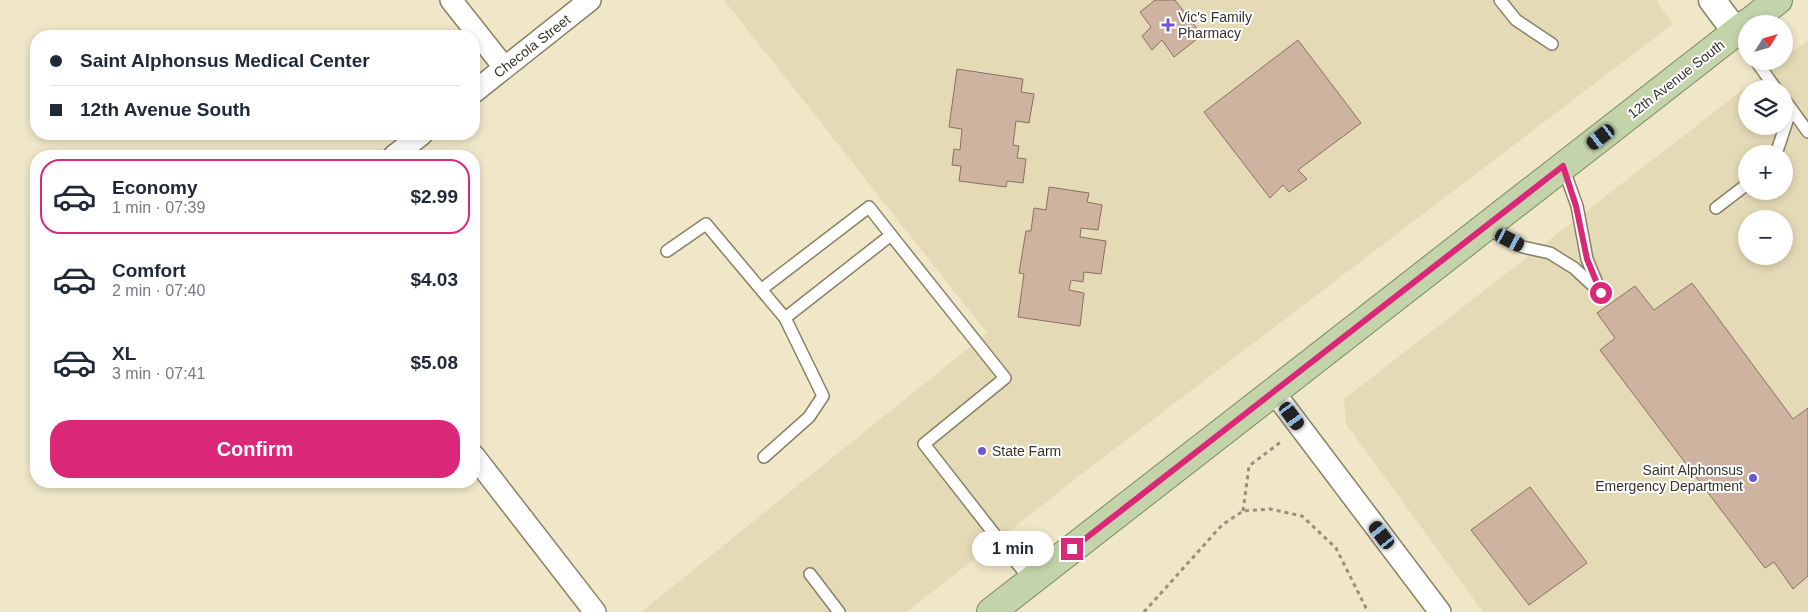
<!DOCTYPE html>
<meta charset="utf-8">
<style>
:root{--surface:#fff;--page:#f6f6f7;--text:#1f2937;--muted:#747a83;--line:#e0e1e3;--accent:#db2777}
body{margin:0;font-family:Arial,sans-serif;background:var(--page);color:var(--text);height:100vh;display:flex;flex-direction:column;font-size:19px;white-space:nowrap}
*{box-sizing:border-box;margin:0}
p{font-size:16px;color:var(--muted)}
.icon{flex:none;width:28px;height:28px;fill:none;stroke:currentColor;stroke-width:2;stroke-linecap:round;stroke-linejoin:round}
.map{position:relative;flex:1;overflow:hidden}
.details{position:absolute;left:30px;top:150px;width:450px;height:338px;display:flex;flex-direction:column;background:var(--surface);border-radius:20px;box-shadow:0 2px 8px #0003}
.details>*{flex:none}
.guide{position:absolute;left:30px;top:30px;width:450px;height:110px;border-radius:20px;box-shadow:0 2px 8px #0003;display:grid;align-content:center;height:110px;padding:0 20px;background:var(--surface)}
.needle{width:32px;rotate:53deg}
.controls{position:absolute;left:1738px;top:15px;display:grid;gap:10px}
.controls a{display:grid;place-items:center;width:55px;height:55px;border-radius:50%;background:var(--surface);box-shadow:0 2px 8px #0003;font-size:25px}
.end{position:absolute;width:22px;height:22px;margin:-11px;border:6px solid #db2777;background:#fff;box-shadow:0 0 0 2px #fff}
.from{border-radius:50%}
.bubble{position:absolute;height:35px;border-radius:18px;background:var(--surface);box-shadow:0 2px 8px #0003;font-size:16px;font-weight:800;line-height:35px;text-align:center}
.car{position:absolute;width:15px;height:30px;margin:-15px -8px;border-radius:6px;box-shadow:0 0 4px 1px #0007;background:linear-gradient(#222 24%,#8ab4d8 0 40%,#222 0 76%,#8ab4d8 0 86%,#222 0)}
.guide b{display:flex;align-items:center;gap:18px;height:48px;font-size:19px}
.guide b+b{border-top:1px solid var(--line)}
.guide i{width:12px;height:12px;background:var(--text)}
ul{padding:9px 0 0;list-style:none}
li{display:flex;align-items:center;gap:15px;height:75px;margin:0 10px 8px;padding:0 10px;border:2px solid transparent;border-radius:20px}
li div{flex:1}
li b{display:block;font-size:19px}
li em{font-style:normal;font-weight:800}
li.active{border-color:var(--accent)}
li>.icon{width:45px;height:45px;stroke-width:1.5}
.action{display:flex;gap:10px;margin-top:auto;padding:10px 20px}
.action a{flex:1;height:58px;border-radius:20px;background:var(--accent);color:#fff;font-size:20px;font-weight:800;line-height:58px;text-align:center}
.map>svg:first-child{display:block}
.built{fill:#e5dab6;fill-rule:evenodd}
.building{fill:#cdb3a0;stroke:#88705f}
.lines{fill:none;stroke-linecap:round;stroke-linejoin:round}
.service-casing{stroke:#898065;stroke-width:14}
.minor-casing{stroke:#898065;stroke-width:24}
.tertiary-casing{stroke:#898065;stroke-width:29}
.primary-casing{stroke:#798957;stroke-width:30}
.path{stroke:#97907b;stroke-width:3;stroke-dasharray:4 4;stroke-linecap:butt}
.service{stroke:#fff;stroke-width:11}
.minor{stroke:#fff;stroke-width:21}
.tertiary{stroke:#fff;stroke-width:26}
.primary{stroke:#c4d4aa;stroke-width:28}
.route{stroke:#db2777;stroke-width:6}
.poi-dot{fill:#6b58d2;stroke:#fff;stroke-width:2}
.labels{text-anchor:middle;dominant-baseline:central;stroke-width:4;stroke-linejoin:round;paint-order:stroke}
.poi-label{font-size:14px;fill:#363227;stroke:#fff;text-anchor:start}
.street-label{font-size:14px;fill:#363227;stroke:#fff}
</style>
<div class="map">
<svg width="1808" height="612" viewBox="0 0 1808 612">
<rect width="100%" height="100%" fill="#f0e7c9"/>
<g class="built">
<path d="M724 0H1656L1673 24 1092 466 907 612H641L987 333Z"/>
<path d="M1808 40V612H1483L1346 424 1344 399 1780 61H1784V58ZM1746 89H1784V126H1746ZM1746 154H1784V191H1746ZM1746 219H1784V256H1746Z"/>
</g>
<g class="building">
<path d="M1155 0H1175L1202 35 1174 57 1162 40 1152 50 1142 36 1151 27 1140 12Z"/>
<path d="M1298 40 1361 123 1298 170 1307 179 1289 192 1283 185 1270 198 1204 112Z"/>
<path d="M957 69 1023 79 1021 92 1034 94 1029 123 1016 121 1013 145 1019 146 1017 158 1026 159 1023 183 1007 181 1006 187 959 181 961 166 952 165 954 149 960 150 962 129 949 127Z"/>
<path d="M1049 187 1089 193 1087 202 1102 205 1098 230 1081 228 1080 237 1106 241 1101 274 1084 272 1083 282 1071 280 1069 290 1084 293 1080 326 1018 317 1024 274 1019 273 1026 231H1031L1034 208 1046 210Z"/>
<path d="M1692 283 1793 419 1808 408V576L1793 589 1774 562 1765 568 1600 350 1615 338 1597 313 1635 286 1654 310Z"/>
<path d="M1530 487 1587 563 1529 605 1471 530Z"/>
</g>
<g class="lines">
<g class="service-casing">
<g id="service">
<path d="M1500 0 1516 20 1552 44"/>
<path d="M1756 61 1776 89"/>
<path d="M1784 99 1808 132"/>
<path d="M1776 154 1791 109"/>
<path d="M1716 208 1746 185"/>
<path d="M1486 228 1523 247 1550 253 1574 268 1601 293 1587 259 1577 206 1563 167"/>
<path d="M667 251 706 224 785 318 891 235 1005 378 924 444 1031 581"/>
<path d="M762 289 869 207 891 235"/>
<path d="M764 457 809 417 823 396 785 318"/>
<path d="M810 574 839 612"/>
</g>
</g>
<g class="minor-casing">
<g id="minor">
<path d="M451 0 504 67"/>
<path d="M474 92 590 0"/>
<path d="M394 156 422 134"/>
<path d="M1273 391 1440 612"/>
<path d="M474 456 595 612"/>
</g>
</g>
<g class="tertiary-casing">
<path id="tertiary" d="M1712 0 1736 32"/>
</g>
<g class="primary-casing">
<g id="primary">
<path d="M1747 24 1778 0"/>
<path d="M991 612 1746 24"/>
</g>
</g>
<g class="path">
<path d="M1243 511 1249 466 1282 441"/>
<path d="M1144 612 1222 525 1243 511 1270 509 1302 516 1336 548 1368 612"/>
</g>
<use href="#service" class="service"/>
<use href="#minor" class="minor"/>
<use href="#tertiary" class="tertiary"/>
<use href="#primary" class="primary"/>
</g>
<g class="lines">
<path class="route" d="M1072 549 1563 166 1576 206 1587 259 1601 293"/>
</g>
<g class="poi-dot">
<path d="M1165.5 17.5h5v5h5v5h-5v5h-5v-5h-5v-5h5z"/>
<circle cx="982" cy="451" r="5"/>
<circle cx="1753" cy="478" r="5"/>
</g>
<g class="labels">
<g class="poi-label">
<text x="1178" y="17">Vic's Family<tspan x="1178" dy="16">Pharmacy</tspan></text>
<text x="992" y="451">State Farm</text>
<text x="1743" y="470" text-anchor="end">Saint Alphonsus<tspan x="1743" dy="16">Emergency Department</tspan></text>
</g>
<g class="street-label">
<text transform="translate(532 46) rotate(-38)">Checola Street</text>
<text transform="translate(1676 79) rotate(-38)">12th Avenue South</text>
</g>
</g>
</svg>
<div class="controls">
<a><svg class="needle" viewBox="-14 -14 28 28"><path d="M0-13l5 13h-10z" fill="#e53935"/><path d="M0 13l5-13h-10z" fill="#747a83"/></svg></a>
<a><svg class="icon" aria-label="layers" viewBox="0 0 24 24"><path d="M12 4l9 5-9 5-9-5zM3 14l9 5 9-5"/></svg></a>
<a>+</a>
<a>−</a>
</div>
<i class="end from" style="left:1601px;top:293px"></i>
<i class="end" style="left:1072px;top:549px"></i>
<div class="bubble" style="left:972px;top:531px;width:82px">1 min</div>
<i class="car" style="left:1601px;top:137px;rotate:232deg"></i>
<i class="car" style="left:1510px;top:240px;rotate:117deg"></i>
<i class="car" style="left:1292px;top:416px;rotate:144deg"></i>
<i class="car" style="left:1382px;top:535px;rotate:323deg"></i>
<div class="guide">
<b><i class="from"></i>Saint Alphonsus Medical Center</b>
<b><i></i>12th Avenue South</b>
</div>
<section class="details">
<ul>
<li class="active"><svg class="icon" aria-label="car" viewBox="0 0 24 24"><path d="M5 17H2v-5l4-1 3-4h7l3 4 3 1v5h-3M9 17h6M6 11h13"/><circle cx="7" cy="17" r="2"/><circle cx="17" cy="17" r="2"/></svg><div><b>Economy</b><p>1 min · 07:39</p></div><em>$2.99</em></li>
<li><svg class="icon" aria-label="car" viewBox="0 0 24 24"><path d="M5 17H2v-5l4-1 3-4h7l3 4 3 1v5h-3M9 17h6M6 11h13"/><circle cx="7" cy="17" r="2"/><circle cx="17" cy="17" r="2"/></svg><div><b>Comfort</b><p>2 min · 07:40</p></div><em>$4.03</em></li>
<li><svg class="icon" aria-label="car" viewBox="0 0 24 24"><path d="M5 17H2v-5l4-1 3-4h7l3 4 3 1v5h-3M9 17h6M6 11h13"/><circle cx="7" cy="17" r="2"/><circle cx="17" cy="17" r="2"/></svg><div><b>XL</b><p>3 min · 07:41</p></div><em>$5.08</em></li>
</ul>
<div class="action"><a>Confirm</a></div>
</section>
</div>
